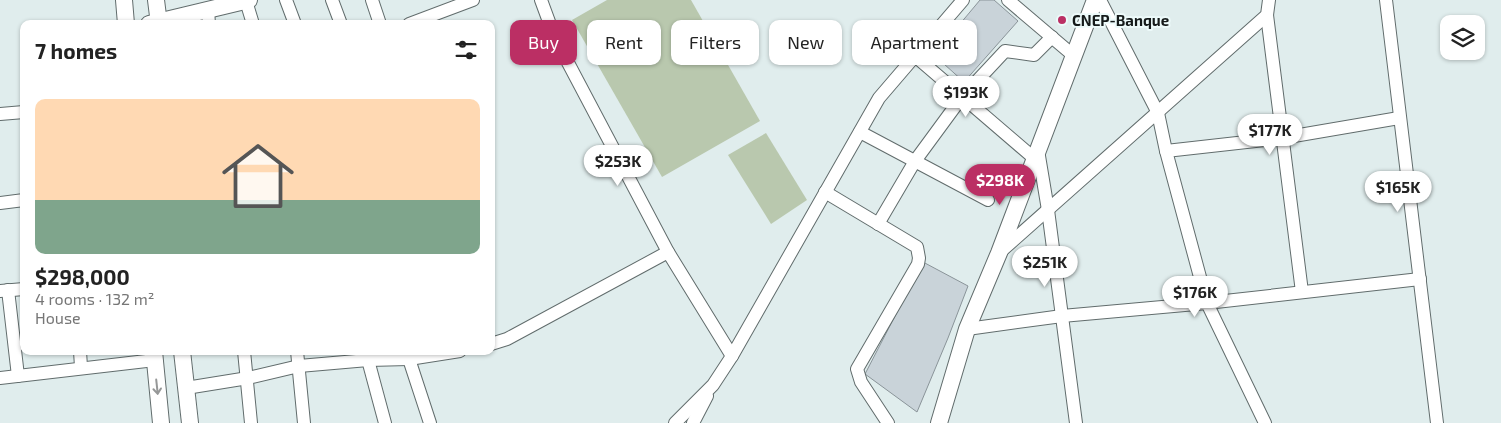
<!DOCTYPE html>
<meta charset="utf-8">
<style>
:root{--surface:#fff;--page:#f2f2f2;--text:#222;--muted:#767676;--line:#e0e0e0;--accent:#bb2f64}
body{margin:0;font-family:"Exo 2",sans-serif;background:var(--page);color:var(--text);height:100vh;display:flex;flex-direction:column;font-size:19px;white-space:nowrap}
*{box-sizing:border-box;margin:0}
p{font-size:16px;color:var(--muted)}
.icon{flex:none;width:28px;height:28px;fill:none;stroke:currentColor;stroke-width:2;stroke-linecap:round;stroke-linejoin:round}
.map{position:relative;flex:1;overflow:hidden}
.side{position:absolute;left:20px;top:20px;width:475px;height:335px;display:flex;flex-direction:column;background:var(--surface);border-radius:10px;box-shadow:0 1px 4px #0004}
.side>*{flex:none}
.hud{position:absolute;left:510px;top:20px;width:475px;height:45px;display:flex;gap:10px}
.tools{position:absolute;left:1440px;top:15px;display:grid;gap:10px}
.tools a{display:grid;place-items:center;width:45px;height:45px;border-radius:10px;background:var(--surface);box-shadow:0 1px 4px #0004;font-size:25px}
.price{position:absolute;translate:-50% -42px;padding:0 11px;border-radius:18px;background:#fff;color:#222;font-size:16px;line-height:32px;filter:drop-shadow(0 1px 2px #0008)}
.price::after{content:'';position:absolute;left:50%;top:30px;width:15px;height:11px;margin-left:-8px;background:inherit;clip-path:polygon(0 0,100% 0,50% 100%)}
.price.current{background:var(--accent);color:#fff}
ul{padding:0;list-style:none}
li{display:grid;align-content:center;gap:10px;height:265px;padding:0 15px}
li+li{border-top:1px solid var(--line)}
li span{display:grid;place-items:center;height:155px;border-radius:10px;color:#555}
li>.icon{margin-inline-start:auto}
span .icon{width:90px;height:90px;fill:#fffc;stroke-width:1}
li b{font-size:21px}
h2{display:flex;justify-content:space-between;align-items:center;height:60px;padding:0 15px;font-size:21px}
.tag{padding:0 18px;border-radius:10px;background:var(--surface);box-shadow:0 1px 4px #0004;font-size:18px;line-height:45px}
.tag.current{background:var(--accent);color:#fff}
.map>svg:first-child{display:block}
</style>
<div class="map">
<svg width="1501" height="423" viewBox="0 0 1501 423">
<rect width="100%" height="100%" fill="#e0eded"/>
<g fill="#b9c8ae">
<path d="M607 0H691L760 121 662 177 572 20Z"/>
<path d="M766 133 807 200 771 224 728 155Z"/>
</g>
<g fill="#c9d3d9" stroke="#8a9499">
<path d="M980 0H994L1018 21 964 82 934 55Z"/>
<path d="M923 262 968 286 948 338 917 412 865 374Z"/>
</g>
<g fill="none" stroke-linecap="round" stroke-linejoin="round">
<g stroke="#616c6c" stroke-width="14">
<g id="minor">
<path d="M286 0 295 24"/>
<path d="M332 0 341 24"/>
<path d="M372 0 380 24"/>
<path d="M541 0 555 38 668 252 732 356"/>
<path d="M1008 0 1074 56"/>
<path d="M1100 0 1158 113 1166 151 1207 303 1265 423"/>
<path d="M1386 0 1437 423"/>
<path d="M246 1 253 24"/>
<path d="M208 10 209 24"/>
<path d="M1267 15 1302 292"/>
<path d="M409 24 473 0"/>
<path d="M915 56 1035 159"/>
<path d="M0 114 24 112"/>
<path d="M860 132 988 200"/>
<path d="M1038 150 1048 210 1076 423"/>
<path d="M1166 151 1282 138 1399 118"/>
<path d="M825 192 917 247 919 258 918 264 857 369 861 382 888 423"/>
<path d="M0 203 24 200"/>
<path d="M878 224 915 161 962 97 1005 51 1034 55 1052 37"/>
<path d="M999 253 1267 15 1269 0"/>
<path d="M8 290 18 376"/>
<path d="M0 291 24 289"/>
<path d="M967 329 1062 316 1207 303 1420 279"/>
<path d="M491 344 507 339 668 252"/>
<path d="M80 351 81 367"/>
<path d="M244 351 251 423"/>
<path d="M297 351 304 423"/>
<path d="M409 359 430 423"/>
<path d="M368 360 385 423"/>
<path d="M0 378 155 360"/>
<path d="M186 388 248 378 299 366 368 360 409 359 460 351"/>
<path d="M675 423 713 385 732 356 879 98 963 0"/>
<path d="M693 423 707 396"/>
</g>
</g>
<g stroke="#616c6c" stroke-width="18">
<g id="major">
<path d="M124 0 126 24"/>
<path d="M156 0 159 24"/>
<path d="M149 24 249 0"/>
<path d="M154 351 161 423"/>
<path d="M182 351 190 423"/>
<path d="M939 423 967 329 999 253 1095 0"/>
</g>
</g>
<use href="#minor" stroke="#fff" stroke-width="12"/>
<use href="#major" stroke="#fff" stroke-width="16"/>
</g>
<defs><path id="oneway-shaft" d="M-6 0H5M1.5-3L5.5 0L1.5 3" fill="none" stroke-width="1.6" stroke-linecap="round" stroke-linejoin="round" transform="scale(1.25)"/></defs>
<use stroke="#969898" href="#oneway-shaft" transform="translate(157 387) rotate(84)"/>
<circle fill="#bb2f64" stroke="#edfafa" stroke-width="2" cx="1062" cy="20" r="5"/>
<g text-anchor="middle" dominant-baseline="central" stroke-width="4" stroke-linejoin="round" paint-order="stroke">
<g font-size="15" font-weight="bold" fill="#151a1a" stroke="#edfafa" text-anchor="start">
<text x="1072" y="20">CNEP-Banque</text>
</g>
</g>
</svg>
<div class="tools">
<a><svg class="icon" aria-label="layers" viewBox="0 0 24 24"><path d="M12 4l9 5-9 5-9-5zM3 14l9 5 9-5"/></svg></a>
</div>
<b class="price" style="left:966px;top:118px">$193K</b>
<b class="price" style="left:1270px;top:156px">$177K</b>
<b class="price" style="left:618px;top:187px">$253K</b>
<b class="price current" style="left:1000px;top:206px">$298K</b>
<b class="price" style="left:1398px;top:213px">$165K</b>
<b class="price" style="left:1045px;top:288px">$251K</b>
<b class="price" style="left:1195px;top:318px">$176K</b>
<div class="hud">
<a class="tag current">Buy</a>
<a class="tag">Rent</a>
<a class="tag">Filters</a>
<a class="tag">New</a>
<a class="tag">Apartment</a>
</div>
<section class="side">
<h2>7 homes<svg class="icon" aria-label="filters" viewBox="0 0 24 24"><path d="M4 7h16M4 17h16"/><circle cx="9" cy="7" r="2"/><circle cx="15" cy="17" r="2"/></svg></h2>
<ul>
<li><span style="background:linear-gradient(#ffd9b3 65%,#7fa58c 0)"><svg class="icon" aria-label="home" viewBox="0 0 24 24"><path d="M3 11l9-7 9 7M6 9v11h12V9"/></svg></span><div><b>$298,000</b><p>4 rooms · 132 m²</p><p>House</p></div></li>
</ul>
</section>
</div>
